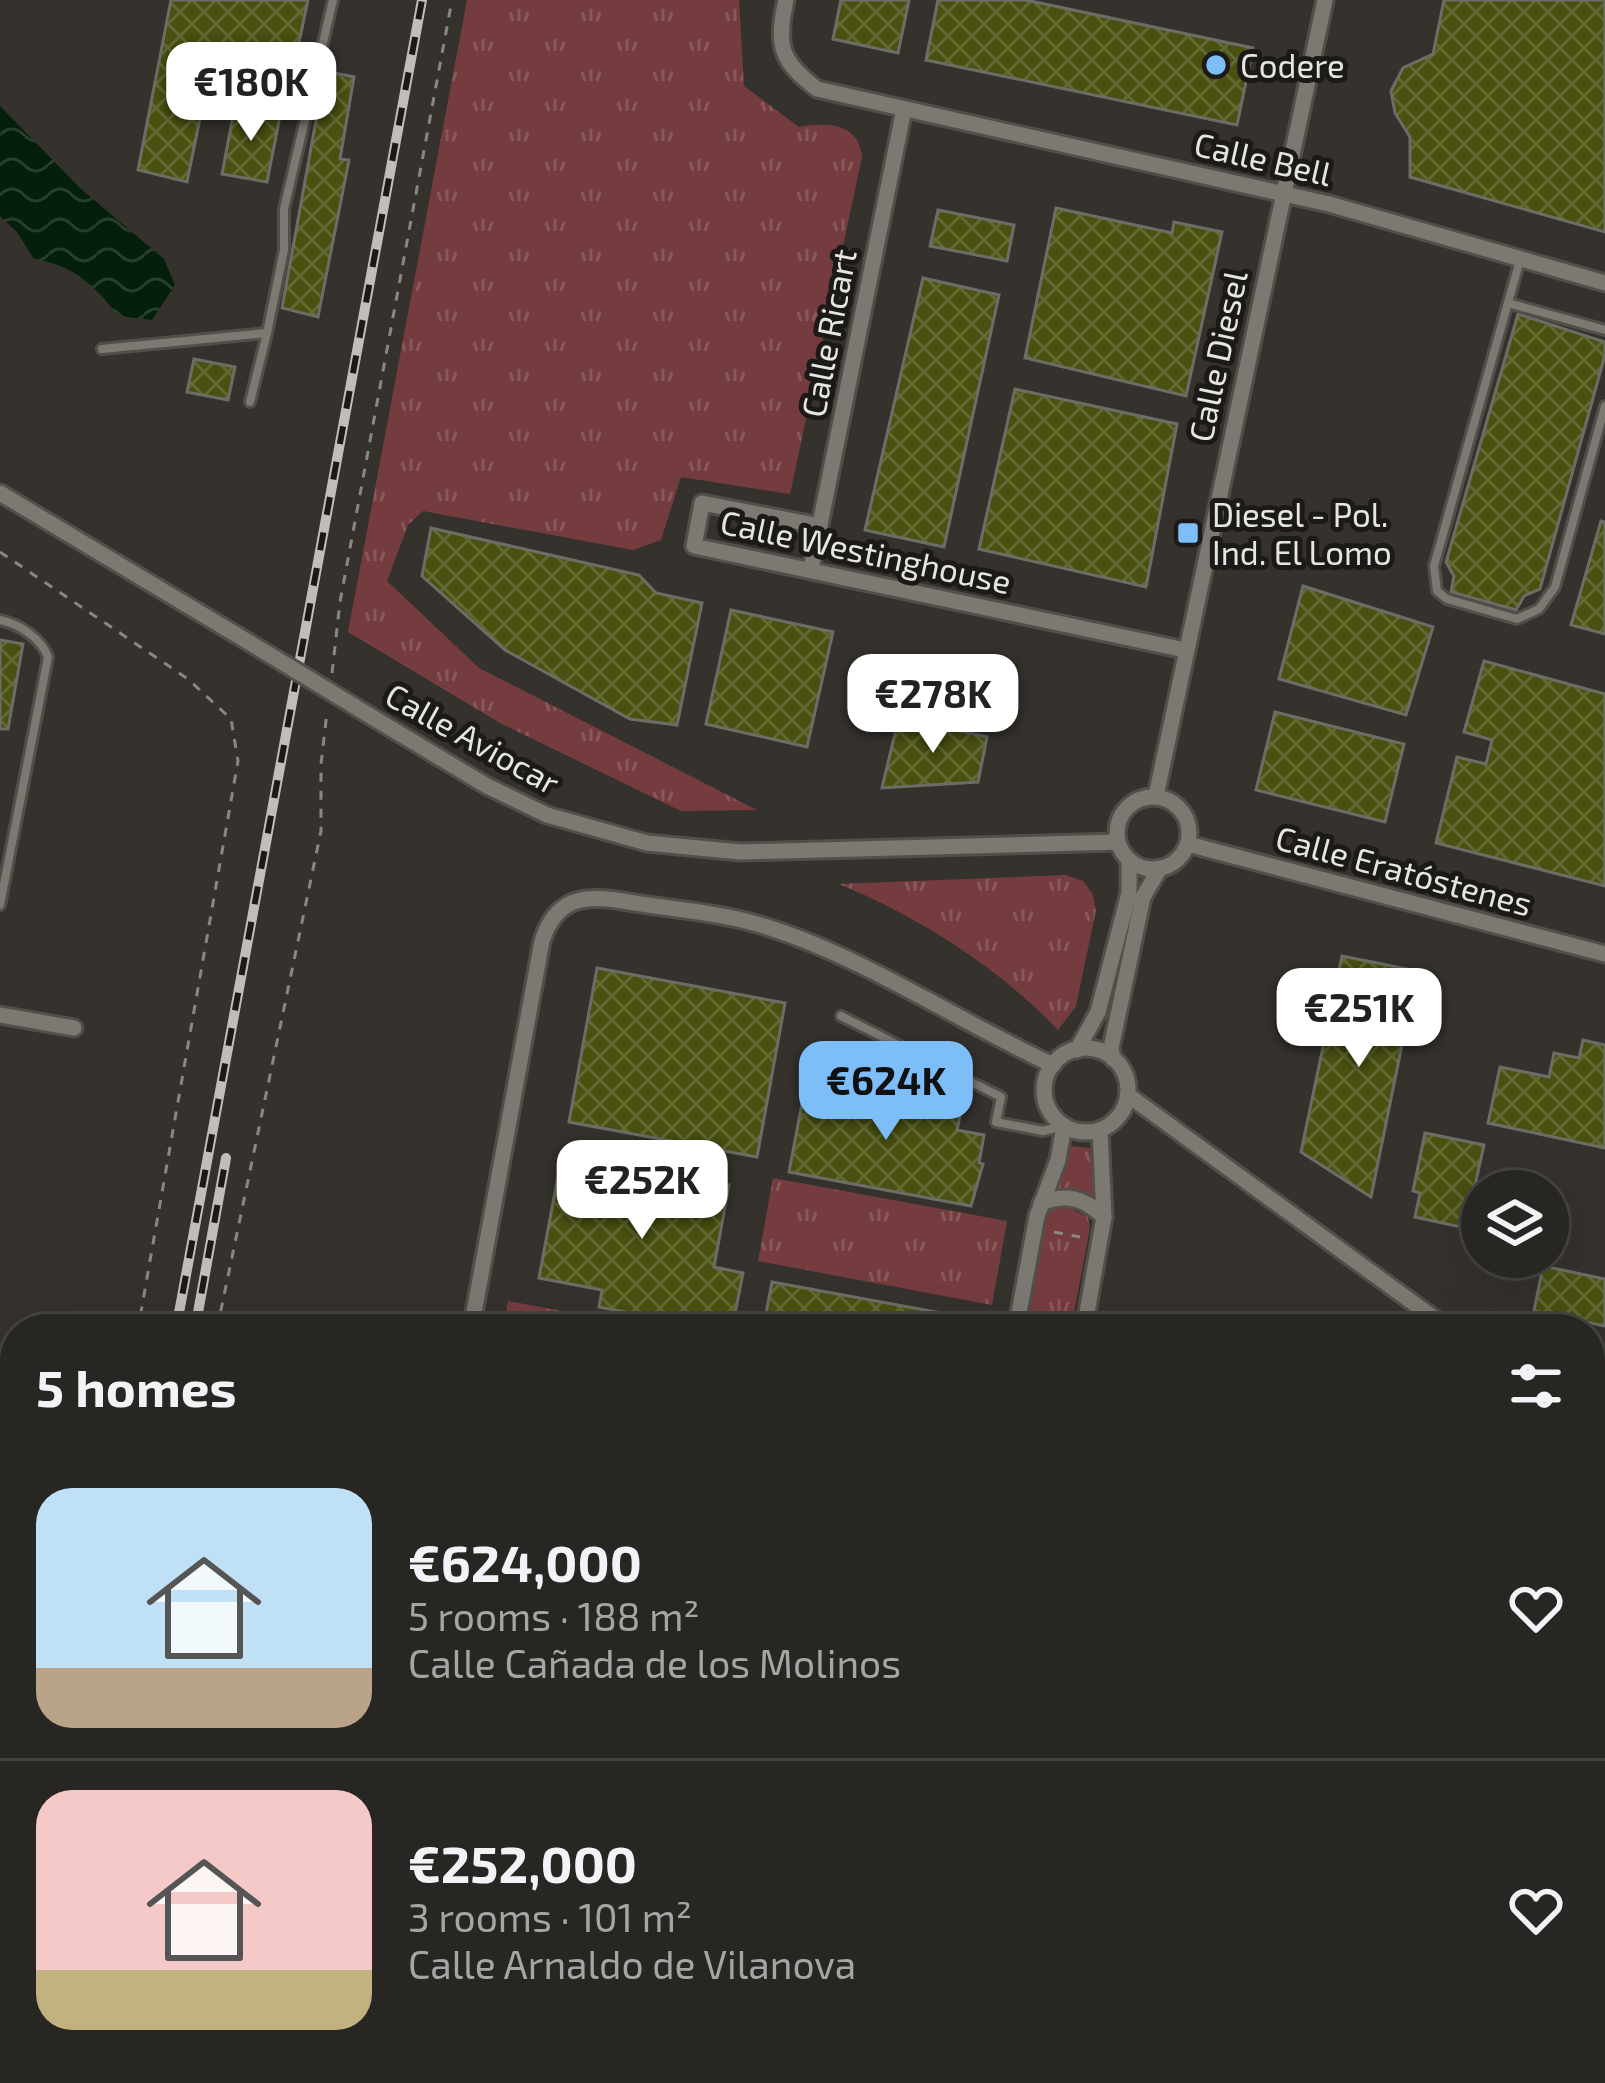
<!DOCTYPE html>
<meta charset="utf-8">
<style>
:root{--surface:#282622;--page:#302e2a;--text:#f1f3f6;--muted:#a5a5a5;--line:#444340;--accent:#7dbef9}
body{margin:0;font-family:"Exo 2",sans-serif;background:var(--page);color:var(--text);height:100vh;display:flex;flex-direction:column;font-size:45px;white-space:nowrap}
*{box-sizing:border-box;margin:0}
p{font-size:39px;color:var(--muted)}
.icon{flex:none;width:66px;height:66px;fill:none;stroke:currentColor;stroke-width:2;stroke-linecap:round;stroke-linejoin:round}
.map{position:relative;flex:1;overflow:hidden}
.side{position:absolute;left:0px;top:1314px;width:1605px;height:771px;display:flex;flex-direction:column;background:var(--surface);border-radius:48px 48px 0 0;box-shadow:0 12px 48px #0002,0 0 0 3px var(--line)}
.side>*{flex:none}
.buttons{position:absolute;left:1461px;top:1170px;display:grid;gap:24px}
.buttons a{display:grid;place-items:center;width:108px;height:108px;border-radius:50%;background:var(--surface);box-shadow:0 12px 48px #0002,0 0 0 3px var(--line);font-size:60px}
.price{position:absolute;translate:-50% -102px;padding:0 27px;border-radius:24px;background:#fff;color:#222;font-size:39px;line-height:78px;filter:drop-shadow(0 3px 6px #0008)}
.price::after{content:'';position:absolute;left:50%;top:72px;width:36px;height:27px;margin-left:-18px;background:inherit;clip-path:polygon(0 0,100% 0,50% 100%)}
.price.current{background:var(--accent);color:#111}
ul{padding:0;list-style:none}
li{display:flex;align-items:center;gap:36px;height:300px;padding:0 36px}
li+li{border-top:3px solid var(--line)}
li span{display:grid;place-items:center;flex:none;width:336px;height:240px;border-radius:36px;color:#555}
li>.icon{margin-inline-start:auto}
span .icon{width:144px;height:144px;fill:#fffc;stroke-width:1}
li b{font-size:51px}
h2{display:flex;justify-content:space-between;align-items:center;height:144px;padding:0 36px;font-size:51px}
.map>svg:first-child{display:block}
</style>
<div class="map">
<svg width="1605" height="2083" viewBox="0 0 1605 2083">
<defs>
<pattern id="grass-tufts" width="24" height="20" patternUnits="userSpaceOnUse" patternTransform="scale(3)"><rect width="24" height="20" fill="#753c3f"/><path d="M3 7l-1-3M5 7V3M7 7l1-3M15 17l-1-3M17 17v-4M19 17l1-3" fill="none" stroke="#89585a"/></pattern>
<pattern id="water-waves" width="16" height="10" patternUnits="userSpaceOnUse" patternTransform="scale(3)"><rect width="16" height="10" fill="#041f0b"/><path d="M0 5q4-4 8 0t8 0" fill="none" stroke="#293f2e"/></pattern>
<pattern id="building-cross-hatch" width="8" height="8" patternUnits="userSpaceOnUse" patternTransform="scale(3)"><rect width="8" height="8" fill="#495010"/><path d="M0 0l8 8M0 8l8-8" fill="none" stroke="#636932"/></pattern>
</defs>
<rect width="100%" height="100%" fill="#35322d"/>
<g fill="url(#grass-tufts)">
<path d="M467 0H739L744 86 799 127C827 122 859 123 862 157L790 494 681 477 661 540 633 550 423 511 408 525 387 581 479 668 757 810 681 811 500 723 348 632Z"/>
<path d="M1066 875 1083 881 1092 893 1096 910 1076 1006 1058 1030C999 968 918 916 839 884Z"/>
<path d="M1071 1146 1090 1148 1094 1196 1066 1188 1054 1190Z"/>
<path d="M773 1178 1007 1221 992 1305 758 1261Z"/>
<path d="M1065 1206 1088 1217 1090 1227 1071 1329H1024L1044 1222 1051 1209Z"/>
<path d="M508 1301 659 1329H503Z"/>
<path d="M1590 1960 1605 1968V2083H1072L1051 2070H1590Z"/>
</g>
<g fill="url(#water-waves)">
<path d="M0 106 81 189 164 259 175 285 152 320 119 316C92 284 76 266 34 259L17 232 0 216Z"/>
<path d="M1373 2070H1424L1436 2083H1384Z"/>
</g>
<g fill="url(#building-cross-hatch)" stroke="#6c6d66" stroke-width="3">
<path d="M171 0H308L290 85 210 69 187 182 138 170Z"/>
<path d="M841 0H909L898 53 833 39Z"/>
<path d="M938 0H1026L1253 48 1237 125 926 60Z"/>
<path d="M1444 0H1605V232L1410 177V137L1395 113 1391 91 1403 68 1433 54Z"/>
<path d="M325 71 354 77 340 159 349 160 318 317 282 308Z"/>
<path d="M235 106 280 116 267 182 222 174Z"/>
<path d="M1056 208 1172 233 1174 222 1222 232 1186 396 1025 358Z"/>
<path d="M938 210 1014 225 1007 261 930 246Z"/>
<path d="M923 278 999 295 944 547 865 530Z"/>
<path d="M1518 314 1605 342V355L1540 589 1524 596 1516 610 1451 592 1454 576 1446 562Z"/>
<path d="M194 359 235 367 228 400 187 392Z"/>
<path d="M1015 389 1177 424 1146 587 979 549Z"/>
<path d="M1601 521 1605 522V634L1571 625Z"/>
<path d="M431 528 639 575 656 593 702 603 677 725 630 719 505 650 422 576Z"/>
<path d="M1303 586 1433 627 1406 715 1279 679Z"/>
<path d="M731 610 833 632 807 747 706 724Z"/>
<path d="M0 640 23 644 8 729H0Z"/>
<path d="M1484 661 1605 694V886L1436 843 1457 757 1486 764 1492 740 1464 732Z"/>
<path d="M1275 712 1404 744 1385 822 1256 790Z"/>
<path d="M899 717 987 737 978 782 882 788Z"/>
<path d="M1342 956 1417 971 1371 1197 1301 1152Z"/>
<path d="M597 968 785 1003 757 1157 569 1122Z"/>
<path d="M1583 1040 1605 1045V1148L1488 1123 1500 1067 1549 1077 1554 1053 1579 1058Z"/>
<path d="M807 1077 962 1107 957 1130 984 1135 979 1163 983 1164 971 1206 789 1172Z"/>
<path d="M1425 1133 1484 1145 1470 1208 1482 1210 1479 1231 1415 1217 1420 1193 1413 1191Z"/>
<path d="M562 1154 729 1185 714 1267 743 1273 732 1329H713L599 1307 602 1290 539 1278Z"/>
<path d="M1543 1266 1605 1279V1326L1534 1311Z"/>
<path d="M772 1282 936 1312 933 1329H763Z"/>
</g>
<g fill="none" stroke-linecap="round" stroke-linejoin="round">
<g stroke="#524f4a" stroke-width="14">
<g id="lane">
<path d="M1520 260 1434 566 1437 591 1447 599 1517 619 1539 609 1555 587 1605 406"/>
<path d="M1508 303 1605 330"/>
<path d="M102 349 267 333 284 250V209L333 0"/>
<path d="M250 402 267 333"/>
<path d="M0 620C19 624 41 638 48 657L0 905"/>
<path d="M841 1016 1001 1097 996 1122 1043 1131 1063 1126"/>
</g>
</g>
<g stroke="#524f4a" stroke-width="21">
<g id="street">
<path d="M786 0C776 45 780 61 817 89L1329 204 1605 283"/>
<path d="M0 493 270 655"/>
<path d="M820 526 702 503 694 546 1185 650"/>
<path d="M811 569 904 109"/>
<path d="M377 720 487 786 547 815 647 843 740 852 1118 842"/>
<path d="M1156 796 1325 0"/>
<circle cx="1153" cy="833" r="36"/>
<path d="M1188 844 1605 954"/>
<path d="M0 1015 74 1028"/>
<circle cx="1086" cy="1090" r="42"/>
<path d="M1077 1050 1098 1012 1129 893V860"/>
<path d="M1113 1059 1111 1048 1143 897 1160 868"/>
<path d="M1128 1095 1449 1329"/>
<path d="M1041 1203C1067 1193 1084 1198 1104 1217"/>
<path d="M471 1329 542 941C560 885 600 898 648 905 690 911 733 915 773 929 866 959 962 1023 1053 1065"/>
<path d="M1016 1329 1037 1216 1058 1160 1064 1126"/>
<path d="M1084 1329 1104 1217 1100 1130"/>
<path d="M1590 1409H1605"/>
<path d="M1590 1727 1605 1647"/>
<path d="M871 2070V2083"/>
<path d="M332 2083 334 2070"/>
</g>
</g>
<g stroke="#524f4a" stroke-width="27">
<g id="secondary">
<path d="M1590 1940 1605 1947"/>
<path d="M921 2070H956"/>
<path d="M1020 2070 1042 2083"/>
</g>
</g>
<g stroke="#8a8783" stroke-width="3" stroke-dasharray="9 9" stroke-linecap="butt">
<path d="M0 552 188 679 231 719 238 761 138 1329"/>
<path d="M332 673 340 602 452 0"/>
<path d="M1054 1232 1080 1237"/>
<path d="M217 1329 321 831V764L327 712"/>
<path d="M0 1535 15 1523"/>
<path d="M1590 1997 1605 2007"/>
<path d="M1590 2066 1605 2049"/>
<path d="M1360 2070 1370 2083"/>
<path d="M79 2083 82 2070"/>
<path d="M1201 2083 1204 2070"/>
<path d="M1233 2083 1248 2070"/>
<path d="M1574 2083 1586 2070"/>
</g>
<use href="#lane" stroke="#7c7872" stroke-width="8"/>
<use href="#street" stroke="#7c7872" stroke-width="15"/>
<use href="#secondary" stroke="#a18674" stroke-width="21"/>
<g stroke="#c0beb9" stroke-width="10">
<g id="rail">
<path d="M176 1329 422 0"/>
<path d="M195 1329 226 1158"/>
<path d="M38 2083 40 2070"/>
<path d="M57 2083 59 2070"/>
</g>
</g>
<use href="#rail" stroke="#1c1a18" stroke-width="6" stroke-dasharray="18" stroke-linecap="butt"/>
<g stroke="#524f4a" stroke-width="21" stroke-linecap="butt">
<path id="street-bridge" d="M270 655 377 720"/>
</g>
<use href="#street-bridge" stroke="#7c7872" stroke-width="15"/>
</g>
<g fill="#7dbef9" stroke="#1c1a18" stroke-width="4.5">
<circle cx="1216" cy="65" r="12"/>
<rect x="1176" y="521" width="24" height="24" rx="6"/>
</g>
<g text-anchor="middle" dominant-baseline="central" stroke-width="10" stroke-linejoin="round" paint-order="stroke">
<g font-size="33" fill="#e7e5e1" stroke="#1c1a18" text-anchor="start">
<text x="1240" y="65">Codere</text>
<text x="1212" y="514">Diesel - Pol.<tspan x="1212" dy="38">Ind. El Lomo</tspan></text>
</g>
<g font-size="33" fill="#e7e5e1" stroke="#1c1a18">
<text transform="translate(1263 158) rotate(13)">Calle Bell</text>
<text transform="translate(828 333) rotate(-79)">Calle Ricart</text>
<text transform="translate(1217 356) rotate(-78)">Calle Diesel</text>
<text transform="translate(866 551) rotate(12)">Calle Westinghouse</text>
<text transform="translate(473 738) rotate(29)">Calle Aviocar</text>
<text transform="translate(1404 870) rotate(15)">Calle Eratóstenes</text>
</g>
</g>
</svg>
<div class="buttons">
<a><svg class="icon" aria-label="layers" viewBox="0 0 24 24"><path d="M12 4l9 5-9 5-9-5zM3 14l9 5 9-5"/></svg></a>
</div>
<b class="price" style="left:251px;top:144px">€180K</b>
<b class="price" style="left:933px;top:756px">€278K</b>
<b class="price" style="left:1359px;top:1070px">€251K</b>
<b class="price current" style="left:886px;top:1143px">€624K</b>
<b class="price" style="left:642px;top:1242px">€252K</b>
<section class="side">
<h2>5 homes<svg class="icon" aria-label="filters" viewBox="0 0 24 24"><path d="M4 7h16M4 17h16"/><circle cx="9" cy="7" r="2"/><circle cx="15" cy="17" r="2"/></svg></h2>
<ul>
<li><span style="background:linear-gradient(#bfe0f5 75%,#b9a48a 0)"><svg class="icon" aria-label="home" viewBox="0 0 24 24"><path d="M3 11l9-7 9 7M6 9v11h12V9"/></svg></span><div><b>€624,000</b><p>5 rooms · 188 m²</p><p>Calle Cañada de los Molinos</p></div><svg class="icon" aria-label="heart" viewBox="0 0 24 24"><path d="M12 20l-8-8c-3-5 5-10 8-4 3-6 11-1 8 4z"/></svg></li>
<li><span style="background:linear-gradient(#f6c9c9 75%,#c2b280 0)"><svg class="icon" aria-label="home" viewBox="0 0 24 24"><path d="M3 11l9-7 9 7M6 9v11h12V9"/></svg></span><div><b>€252,000</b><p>3 rooms · 101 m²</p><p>Calle Arnaldo de Vilanova</p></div><svg class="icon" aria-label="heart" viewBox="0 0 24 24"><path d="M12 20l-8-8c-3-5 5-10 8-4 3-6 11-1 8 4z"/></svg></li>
</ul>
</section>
</div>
